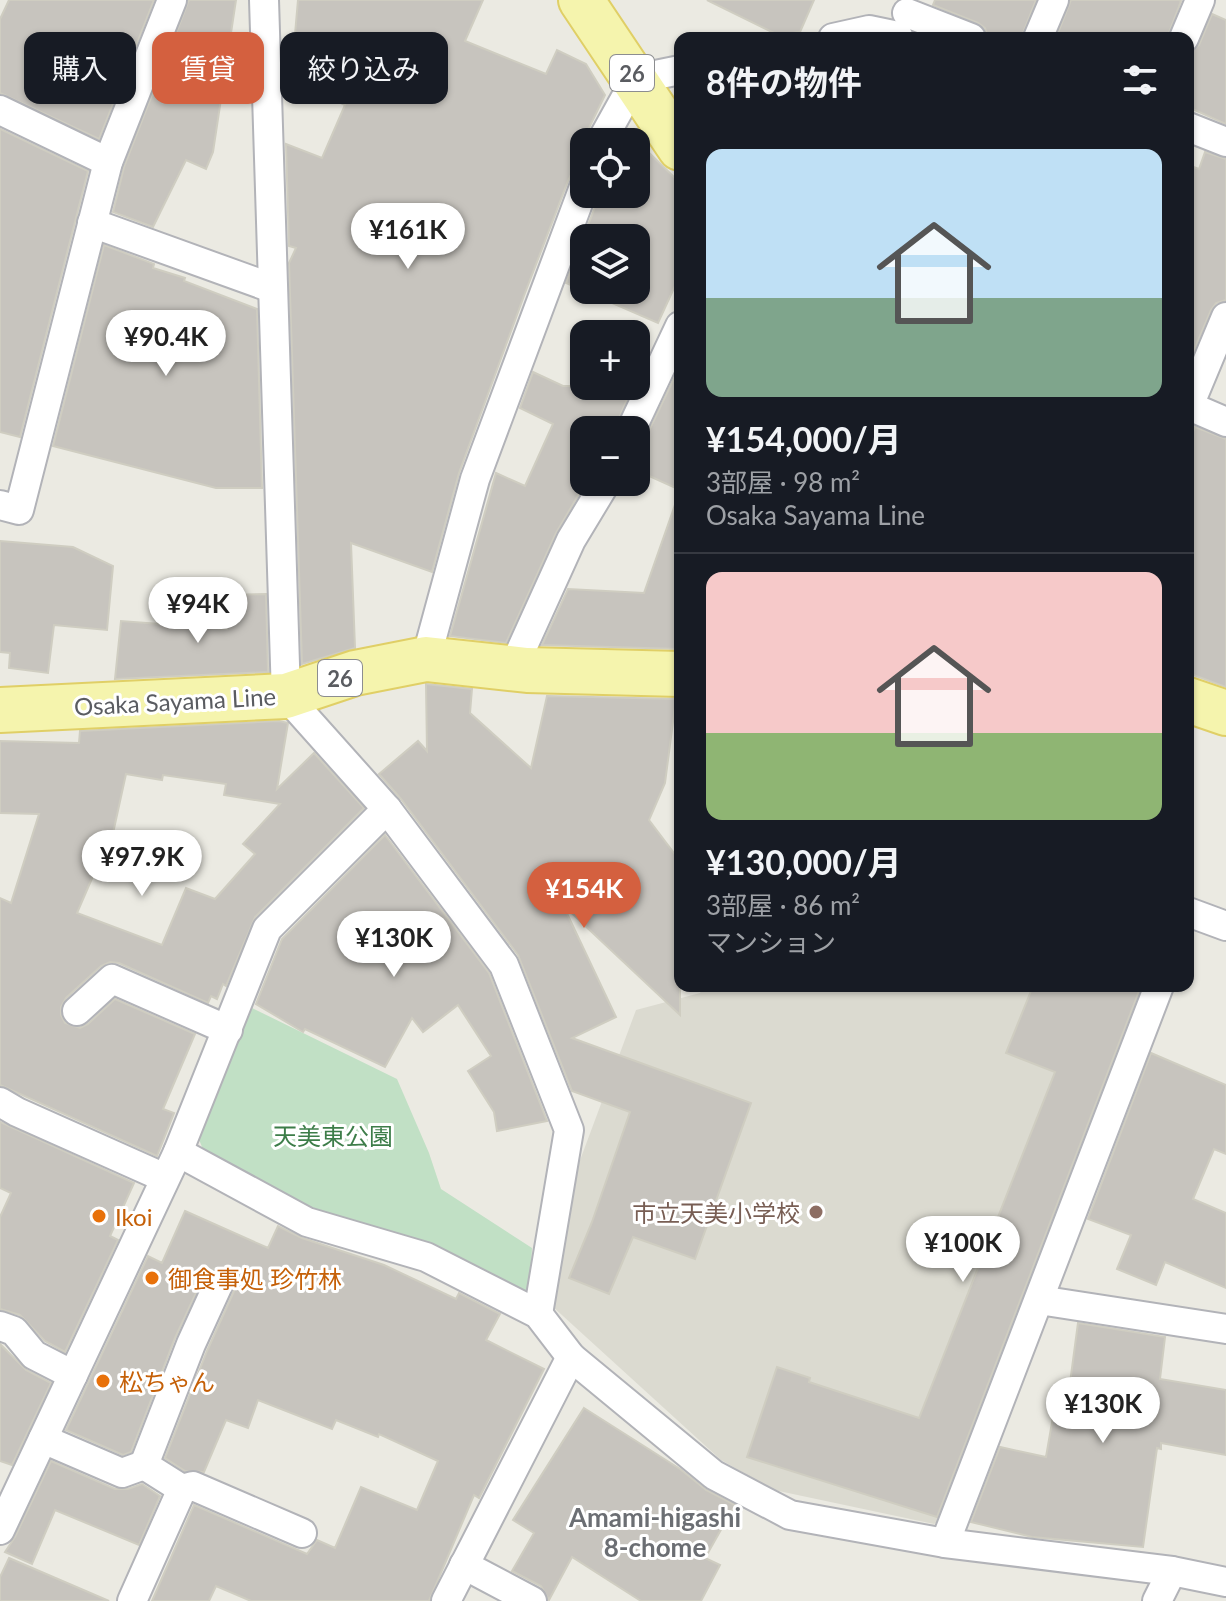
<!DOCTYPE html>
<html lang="ja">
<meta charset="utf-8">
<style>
:root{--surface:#171b24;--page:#20242c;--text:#f1f3f6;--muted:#9ea1a6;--line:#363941;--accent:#d4603f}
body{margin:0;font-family:Lato,"Noto Sans JP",sans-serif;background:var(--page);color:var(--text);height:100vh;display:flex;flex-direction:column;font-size:30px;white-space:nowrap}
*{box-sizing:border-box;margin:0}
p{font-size:26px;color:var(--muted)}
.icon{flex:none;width:44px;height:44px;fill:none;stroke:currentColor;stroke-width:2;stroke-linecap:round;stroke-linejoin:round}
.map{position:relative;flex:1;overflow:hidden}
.sheet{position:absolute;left:674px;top:32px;width:520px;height:960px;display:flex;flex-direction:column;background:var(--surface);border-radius:16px;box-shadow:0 2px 6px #0004}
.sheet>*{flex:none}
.hud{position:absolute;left:24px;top:32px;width:530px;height:72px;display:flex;gap:16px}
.fabs{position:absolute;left:570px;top:128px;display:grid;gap:16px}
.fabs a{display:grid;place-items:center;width:80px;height:80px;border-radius:16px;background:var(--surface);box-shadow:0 2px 6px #0004;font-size:40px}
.price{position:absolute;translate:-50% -68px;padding:0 18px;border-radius:28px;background:#fff;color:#222;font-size:26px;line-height:52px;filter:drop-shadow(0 2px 4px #0008)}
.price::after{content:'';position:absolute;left:50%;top:48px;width:24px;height:18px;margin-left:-12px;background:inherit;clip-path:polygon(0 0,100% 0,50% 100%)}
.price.selected{background:var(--accent);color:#fff}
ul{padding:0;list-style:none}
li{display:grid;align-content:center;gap:16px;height:424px;padding:0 32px}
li+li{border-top:2px solid var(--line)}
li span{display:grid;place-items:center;height:248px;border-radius:16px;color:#555}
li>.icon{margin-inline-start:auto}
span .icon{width:144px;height:144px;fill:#fffc;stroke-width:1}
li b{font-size:34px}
h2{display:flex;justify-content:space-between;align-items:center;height:96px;padding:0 32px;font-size:34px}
.tag{padding:0 28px;border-radius:16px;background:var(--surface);box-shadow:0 2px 6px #0004;font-size:28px;line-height:72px}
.tag.selected{background:var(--accent);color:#fff}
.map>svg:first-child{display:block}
</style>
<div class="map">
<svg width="1226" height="1601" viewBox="0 0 1226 1601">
<rect width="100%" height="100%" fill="#ebeae2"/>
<path fill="#dbdad0" d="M704 986H1151L948 1516 934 1524 774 1490 721 1460 552 1306 555 1260 579 1163 636 1010 700 993Z"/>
<path fill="#c1e0c5" d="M250 1007 397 1079 429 1153 441 1189 532 1248 529 1302 448 1252 320 1217 206 1157 198 1137Z"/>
<g fill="#c7c4be" stroke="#cfcdc1" stroke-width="2" fill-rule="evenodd">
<path d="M9 0H154L99 139 0 93V19Z"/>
<path d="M189 0H236L213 152 206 169 186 160 153 227 113 212 124 167Z"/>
<path d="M298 0H483L465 41 546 74 557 50 586 64 605 95 586 134 584 147 568 181 525 293 459 473 432 572 351 543 355 648 302 664 289 263 296 248 289 246 286 144 322 158 345 105 291 80Z"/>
<path d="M707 0H814L800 32 778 35Z"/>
<path d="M935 0H1036L1021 38H988L985 28 978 23 933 5Z"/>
<path d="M1071 0H1179L1181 1 1167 38H1056Z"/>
<path d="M1212 14 1226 20V124L1188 107V54L1199 45Z"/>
<path d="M0 129 88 171 20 437 0 432Z"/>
<path d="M636 140 680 183V275L658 323 566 283 600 194H636ZM584 238H636V290H584Z"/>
<path d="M1205 152 1226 159V300L1216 303 1211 310 1188 364V165L1199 169Z"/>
<path d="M104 245 154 264 153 268 185 278 184 281 257 309 262 488H216L53 446Z"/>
<path d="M680 366V490L636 470V446L646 437Z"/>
<path d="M533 372 563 386H622L631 390 614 430H584V482H586L556 533 506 643 450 636 496 473 525 486 553 424 520 408Z"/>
<path d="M1195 427 1226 439V687L1188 673V444Z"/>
<path d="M676 502 680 503V649L542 645 568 589 644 593Z"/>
<path d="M0 541 73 547 113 566 107 630 54 625 48 673 9 668 10 653 0 652Z"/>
<path d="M266 594 268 672 115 679 121 621 227 629 226 595Z"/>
<path d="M426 684 472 689 470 713 531 768 547 696 676 699 665 783 649 820 680 861V1015L563 905 616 1017 572 1038 751 1103 695 1259 633 1237 609 1294 569 1278 592 1222 630 1112 572 1091 518 955 401 799 379 774 418 741 427 751Z"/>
<path d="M279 721 288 723 277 789 314 753 364 808 255 917 226 986 223 984 217 999 211 996 208 1003 119 963 110 962 101 966 66 998 61 1007V1015L65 1023 80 1028 88 1024 115 999 195 1034 163 1109 174 1113 157 1156 0 1085V898L11 903 39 814 0 813V741L79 743 80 731ZM126 774 162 780 163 775 226 784 224 795 280 804 243 844 255 854 215 899 186 888 162 945 77 913 106 846 110 847Z"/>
<path d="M385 835 489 973 547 1121 497 1131 494 1112 468 1071 491 1056 458 1005 423 1032 412 1018 385 1067 305 1029 303 1032 256 1004 282 939Z"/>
<path d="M1033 986H1141L937 1517 747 1457 777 1367 810 1378 809 1382 919 1418 1055 1072 1006 1053Z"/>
<path d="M1151 1053 1226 1085V1154L1214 1149 1193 1199 1226 1213V1288L1165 1262 1156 1285 1117 1269 1131 1235 1088 1219Z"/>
<path d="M0 1122 134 1183 110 1236 118 1240 65 1352 45 1341 20 1315 0 1309V1217L11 1193 0 1188Z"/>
<path d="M185 1211 268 1248 278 1226 302 1238 384 1265 456 1299 459 1293 500 1314 486 1340 544 1369 479 1498 474 1495 429 1601H251L216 1586 209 1601H152L194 1505 307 1554 317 1540 335 1548 361 1487 417 1510 438 1461 379 1434 378 1437 336 1420 332 1429 258 1400 248 1428 226 1420 204 1472 185 1471 165 1458 207 1351 234 1291 232 1276 226 1270 217 1268 209 1271 203 1278 175 1338 131 1452 123 1455 66 1430 148 1256 162 1263Z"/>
<path d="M1078 1323 1165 1337 1160 1379 1226 1390V1455L1161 1443V1449L1157 1448 1143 1547 1032 1537 971 1522 1000 1447 1046 1457 1059 1382 1070 1383Z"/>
<path d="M0 1344 26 1370 51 1383 12 1465 0 1461Z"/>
<path d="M584 1408 680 1469 706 1490 735 1505 705 1558 720 1565 701 1601H641L572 1557 549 1600 541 1586 512 1571 534 1533 513 1520Z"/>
<path d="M51 1461 115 1489H128L142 1484 160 1496 139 1545 55 1510 32 1564 5 1552 15 1537Z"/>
<path d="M9 1558 109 1601H0V1577Z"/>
</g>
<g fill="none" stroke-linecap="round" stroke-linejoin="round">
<g stroke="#b2b3b8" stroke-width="32">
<g id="minor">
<path d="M264 0 286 696 387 809 504 965 569 1130 538 1314"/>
<path d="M907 13 971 38"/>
<path d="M833 38 869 30 898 36"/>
<path d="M1038 38 1054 0"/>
<path d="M1184 38 1200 0"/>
<path d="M0 110 108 162"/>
<path d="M1188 127 1226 142"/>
<path d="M601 142 636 79 680 70"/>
<path d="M92 223 272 288"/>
<path d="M1189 406 1226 422"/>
<path d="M1188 408 1226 317"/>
<path d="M631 430 680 326"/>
<path d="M0 505 19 510 108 162 172 0"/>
<path d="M426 659 475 479 584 187"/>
<path d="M513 668 571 540 606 482"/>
<path d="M1188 912 1226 926"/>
<path d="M77 1011 112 979 228 1030"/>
<path d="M0 1102 17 1112 165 1178"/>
<path d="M178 1152 307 1222 426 1257 538 1314 571 1357 714 1475 790 1515 945 1543 1172 1571 1226 1582"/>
<path d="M1039 1300 1226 1329"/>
<path d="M0 1326 14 1331 34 1355 73 1375"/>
<path d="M43 1439 122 1473 144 1465 182 1489"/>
<path d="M144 1465 191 1344 218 1285"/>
<path d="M0 1530 178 1152 267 929 387 809"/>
<path d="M945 1543 1159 986"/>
<path d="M464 1565 532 1601"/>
<path d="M132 1601 182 1489 193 1486 302 1533"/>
<path d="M446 1601 571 1357"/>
<path d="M1157 1601 1172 1571"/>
</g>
</g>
<g stroke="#e0cf66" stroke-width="48">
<g id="primary">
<path d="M581 0 680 148"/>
<path d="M1188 700 1226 713"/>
<path d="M0 710 286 696 355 673 426 659 527 670 680 674"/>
</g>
</g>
<use href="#minor" stroke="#fff" stroke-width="28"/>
<use href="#primary" stroke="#f5f4ad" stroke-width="44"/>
</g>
<circle fill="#8d6e63" stroke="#fff" stroke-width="3" cx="816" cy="1212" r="8"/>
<g fill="#e8710a" stroke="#fff" stroke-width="3">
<circle cx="99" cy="1216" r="8"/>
<circle cx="152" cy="1278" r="8"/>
<circle cx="103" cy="1381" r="8"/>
</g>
<g text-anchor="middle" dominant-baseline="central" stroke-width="6" stroke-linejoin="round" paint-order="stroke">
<g fill="#fff" stroke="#8c8d90" stroke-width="2">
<rect x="610" y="55" width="44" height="36" rx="6"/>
<rect x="318" y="660" width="44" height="36" rx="6"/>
</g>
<g font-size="22" font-weight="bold" fill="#5a5c61">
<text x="632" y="73">26</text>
<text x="340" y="678">26</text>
</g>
<g font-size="24" fill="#5a5c61" stroke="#fff">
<text transform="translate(175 701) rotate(-3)">Osaka Sayama Line</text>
</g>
<g font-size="24" fill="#3d7d49" stroke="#fff">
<text x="333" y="1135">天美東公園</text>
</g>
<g font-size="24" fill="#785e54" stroke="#fff" text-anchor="end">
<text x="800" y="1212">市立天美小学校</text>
</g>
<g font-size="24" fill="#c56008" stroke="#fff" text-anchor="start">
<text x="115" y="1216">Ikoi</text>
<text x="168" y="1278">御食事処 珍竹林</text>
<text x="119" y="1381">松ちゃん</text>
</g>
<g font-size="26" font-weight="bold" fill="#6b6e73" stroke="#fff">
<text x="655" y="1517">Amami-higashi<tspan x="655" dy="30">8-chome</tspan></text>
</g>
</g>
</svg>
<div class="fabs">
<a><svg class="icon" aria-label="locate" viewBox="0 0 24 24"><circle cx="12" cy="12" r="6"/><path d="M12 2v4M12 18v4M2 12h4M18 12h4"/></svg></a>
<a><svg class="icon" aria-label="layers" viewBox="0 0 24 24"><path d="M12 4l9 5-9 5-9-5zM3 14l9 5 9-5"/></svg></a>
<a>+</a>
<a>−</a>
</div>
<b class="price" style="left:408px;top:271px">¥161K</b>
<b class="price" style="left:166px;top:378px">¥90.4K</b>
<b class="price" style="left:198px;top:645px">¥94K</b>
<b class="price" style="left:142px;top:898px">¥97.9K</b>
<b class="price selected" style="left:584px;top:930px">¥154K</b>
<b class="price" style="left:394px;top:979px">¥130K</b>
<b class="price" style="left:963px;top:1284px">¥100K</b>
<b class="price" style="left:1103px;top:1445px">¥130K</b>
<div class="hud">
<a class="tag">購入</a>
<a class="tag selected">賃貸</a>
<a class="tag">絞り込み</a>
</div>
<section class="sheet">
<h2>8件の物件<svg class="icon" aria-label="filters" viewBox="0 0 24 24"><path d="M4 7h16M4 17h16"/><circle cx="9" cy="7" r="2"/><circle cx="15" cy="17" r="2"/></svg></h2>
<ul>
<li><span style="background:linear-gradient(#bfe0f5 60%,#7fa58c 0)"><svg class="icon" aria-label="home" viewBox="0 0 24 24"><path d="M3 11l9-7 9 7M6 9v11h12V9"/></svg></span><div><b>¥154,000/月</b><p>3部屋 · 98 m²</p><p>Osaka Sayama Line</p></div></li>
<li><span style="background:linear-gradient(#f6c9c9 65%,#8fb573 0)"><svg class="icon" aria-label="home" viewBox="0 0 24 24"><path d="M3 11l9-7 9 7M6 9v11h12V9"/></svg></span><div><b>¥130,000/月</b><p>3部屋 · 86 m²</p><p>マンション</p></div></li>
</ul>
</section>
</div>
